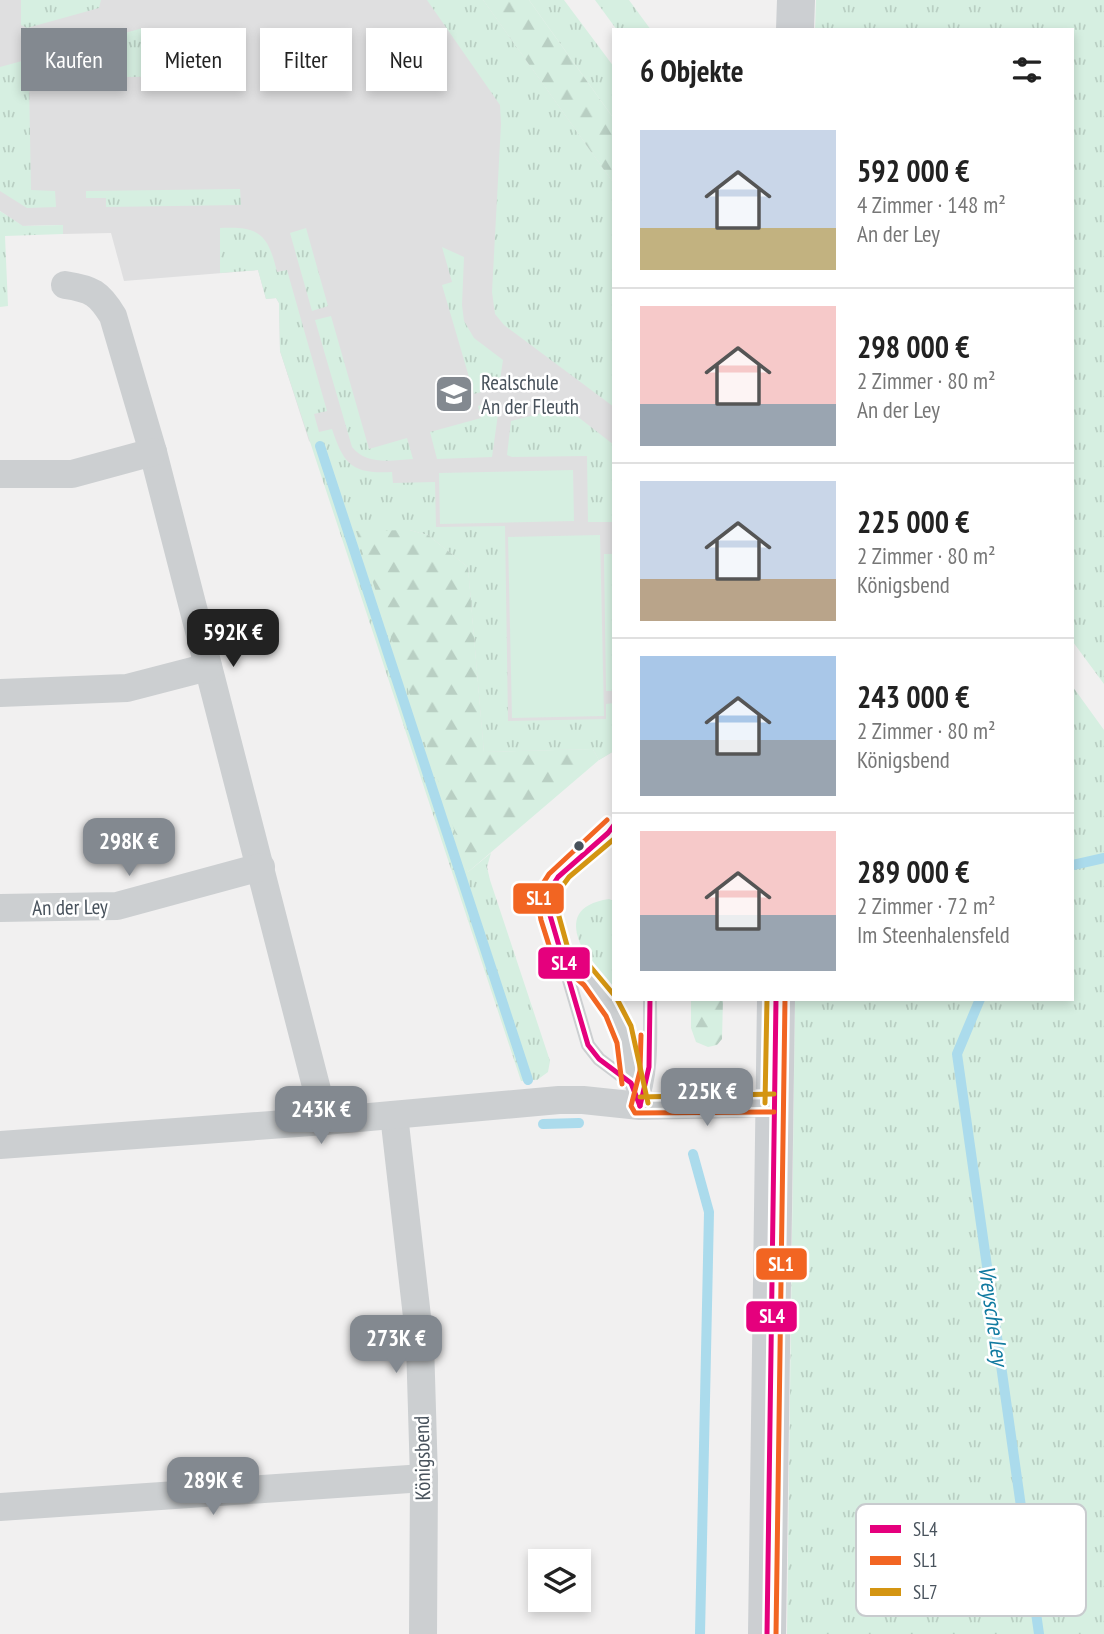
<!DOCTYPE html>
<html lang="de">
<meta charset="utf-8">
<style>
:root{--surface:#fff;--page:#f6f6f6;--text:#222;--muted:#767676;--line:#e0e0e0;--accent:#838990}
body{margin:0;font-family:"PT Sans Narrow",sans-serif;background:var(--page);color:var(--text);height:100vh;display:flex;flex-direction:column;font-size:26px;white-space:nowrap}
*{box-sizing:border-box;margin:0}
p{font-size:23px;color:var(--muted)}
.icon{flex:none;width:38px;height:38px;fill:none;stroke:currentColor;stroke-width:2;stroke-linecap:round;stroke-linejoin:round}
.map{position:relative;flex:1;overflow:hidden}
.details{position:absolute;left:612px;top:28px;width:462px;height:973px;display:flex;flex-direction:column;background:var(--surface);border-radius:0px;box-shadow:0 4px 10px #0003}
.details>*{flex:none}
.top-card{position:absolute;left:21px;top:28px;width:486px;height:63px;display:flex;gap:14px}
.buttons{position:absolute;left:528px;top:1549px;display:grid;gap:14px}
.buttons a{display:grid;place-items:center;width:63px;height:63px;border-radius:0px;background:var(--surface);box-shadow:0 4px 10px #0003;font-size:35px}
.price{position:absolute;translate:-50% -60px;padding:0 16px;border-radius:14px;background:var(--accent);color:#fff;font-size:23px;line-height:46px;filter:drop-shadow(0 2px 4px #0008)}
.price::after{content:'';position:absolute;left:50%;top:42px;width:21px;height:16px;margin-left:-10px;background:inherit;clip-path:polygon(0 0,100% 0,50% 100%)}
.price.active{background:#222;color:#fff}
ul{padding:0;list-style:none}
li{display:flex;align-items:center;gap:21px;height:175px;padding:0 28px}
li+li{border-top:2px solid var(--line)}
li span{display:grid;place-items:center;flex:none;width:196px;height:140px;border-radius:0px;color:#555}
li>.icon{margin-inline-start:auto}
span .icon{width:84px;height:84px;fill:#fffc;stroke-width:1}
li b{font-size:30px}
h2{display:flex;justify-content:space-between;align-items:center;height:84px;padding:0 28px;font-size:30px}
.chip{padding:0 24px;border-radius:0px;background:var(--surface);box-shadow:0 4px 10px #0003;font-size:24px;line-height:63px}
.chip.active{background:var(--accent);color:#fff}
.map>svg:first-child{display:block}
</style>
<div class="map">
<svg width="1104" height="1634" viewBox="0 0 1104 1634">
<defs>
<pattern id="grass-tufts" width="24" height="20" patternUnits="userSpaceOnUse" patternTransform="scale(1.75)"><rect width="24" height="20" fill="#d6efe1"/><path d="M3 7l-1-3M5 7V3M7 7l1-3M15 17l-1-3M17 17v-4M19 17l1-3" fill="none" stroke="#b9cfc3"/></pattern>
<pattern id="forest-firs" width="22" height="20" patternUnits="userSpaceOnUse" patternTransform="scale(1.75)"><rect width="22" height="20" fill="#d6efe1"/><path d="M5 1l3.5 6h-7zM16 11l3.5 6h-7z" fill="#b9cfc3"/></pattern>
</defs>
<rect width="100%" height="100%" fill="#f1f0f0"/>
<path fill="#dfdfe0" d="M0 0H483L614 184V751L599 760 593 749 484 752 468 567 428 535 410 530 309 441 280 351 279 303 276 298 266 299 258 270 124 281 111 233 63 234V225L22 226 0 211Z"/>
<g fill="url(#grass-tufts)">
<path d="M21 0H101L99 8 27 28 21 25Z"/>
<path d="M427 0H483L614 184V407L504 325 495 314 492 292 501 124 500 105Z"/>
<path d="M529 0H564L614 67V119Z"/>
<path d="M595 0H629L651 30H617Z"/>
<path d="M816 0H1104V684L1073 642V30H815Z"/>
<path d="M143 28C168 32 172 55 181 76L29 79 31 190 55 191 56 207 27 208 0 191V67Z"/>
<path d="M240 189 241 205 106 207V198H86V191Z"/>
<path d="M0 211 23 226 63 225V234L5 236 8 306 0 307Z"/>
<path d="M220 228C259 226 268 234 277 272L287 270 327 411 314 414 319 432 332 429C344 465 352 474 392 472L393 483 435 482 436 527 505 526 508 721 606 719V704L614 703V751L599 760 593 749 484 752 468 567 428 535 410 530 468 872 491 853 487 867 490 880 550 1061 548 1072 537 1080 521 1081 280 351 279 303 276 298 266 299 258 270 220 273Z"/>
<path d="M306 228 328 306 312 311 290 233Z"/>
<path d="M442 247 464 257 462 305 464 321 474 338 503 360 499 387 474 394 442 285 452 282Z"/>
<path d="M331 316 369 449 407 438 413 459C393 460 367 466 352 447L315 320Z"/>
<path d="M492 401 497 403 499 407 492 457 437 459 430 432 481 418 478 406Z"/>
<path d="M557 409 573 413 614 445V522H588L587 456 512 457 507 455 511 421Z"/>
<path d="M604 554H614V691H606Z"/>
<path d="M1073 687 1104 730V1634H787L795 999H1073Z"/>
<path d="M609 899 614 901V997C595 968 542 909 609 899Z"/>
</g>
<g fill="url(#forest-firs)">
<path d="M483 0H529L614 119V184Z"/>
<path d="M410 530 428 535 468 567 484 752 593 749 599 760 468 872 356 531Z"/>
<path d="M691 999H723L722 1039 717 1045 708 1047 696 1042 691 1028Z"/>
</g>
<g fill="#d6efe1">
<path d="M573 470 574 521 440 524 439 473Z"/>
<path d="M600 535 604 716 512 718 508 537Z"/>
</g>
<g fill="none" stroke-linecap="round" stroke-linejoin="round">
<g stroke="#abdbec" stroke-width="10">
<path d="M320 446 528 1080"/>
<path d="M1073 865 1104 858"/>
<path d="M980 999 957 1054 1039 1634"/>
<path d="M543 1124 579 1123"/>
<path d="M693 1154 709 1212 700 1634"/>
</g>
<g stroke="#cccfd1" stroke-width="14">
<path d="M614 825 608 833 558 877 547 894V905L588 1045 599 1059 631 1083"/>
<path d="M561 955C592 973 620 1009 626 1045 629 1060 628 1075 633 1089"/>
<path d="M640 1106C653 1072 650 1035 650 999"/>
</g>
<g stroke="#cccfd1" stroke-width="28">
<path d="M65 285C92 289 99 293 113 316L153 452 325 1121"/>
<path d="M0 474H72L153 452"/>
<path d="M0 693 127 688 208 667"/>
<path d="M0 908 117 906 261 867"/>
<path d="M394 1115 420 1343 424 1478 423 1634"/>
<path d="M0 1145 325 1121 559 1100H583L640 1106 774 1103"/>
<path d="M0 1507 424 1478"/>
</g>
<g stroke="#cccfd2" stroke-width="38">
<path d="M795 30 796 0"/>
<path d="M767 1634 776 999"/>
</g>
<g stroke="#fff" stroke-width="10">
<g id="bus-1">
<path d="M614 825 608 833 558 877 547 894V905L588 1045 599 1059 631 1083 640 1106"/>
<path d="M640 1106 649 1067 650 999"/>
<path d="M767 1634 776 999"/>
</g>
</g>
<g stroke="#fff" stroke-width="10">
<g id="bus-2">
<path d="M607 820 549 874 542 885 538 902 541 920 553 958 584 985 606 1016 617 1043 622 1084"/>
<path d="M641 1035 640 1071 631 1106 635 1113 774 1112"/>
<path d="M776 1634 785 999"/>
</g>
</g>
<g stroke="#fff" stroke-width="10">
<g id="bus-3">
<path d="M614 839 569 877 558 892 555 902 568 949 589 965 614 995"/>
<path d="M617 999 631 1026 648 1103"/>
<path d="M640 1097 774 1094"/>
<path d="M765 1103 767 999"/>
</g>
</g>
<use href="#bus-1" stroke="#e5007d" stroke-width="5"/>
<use href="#bus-2" stroke="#f26522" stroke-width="5"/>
<use href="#bus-3" stroke="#d49512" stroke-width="5"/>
</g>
<defs>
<g id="school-square" transform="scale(2.0125)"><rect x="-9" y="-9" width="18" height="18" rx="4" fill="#838990" stroke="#fff"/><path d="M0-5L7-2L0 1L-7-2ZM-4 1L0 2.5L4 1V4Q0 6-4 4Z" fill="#fff"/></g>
</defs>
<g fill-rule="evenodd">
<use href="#school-square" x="454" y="394"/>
</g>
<circle fill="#48525c" stroke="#fff" stroke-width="2.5" cx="579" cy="846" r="6"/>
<g text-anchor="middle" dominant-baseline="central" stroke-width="5" stroke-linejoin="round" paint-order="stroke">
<g font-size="21" fill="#48525c" stroke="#fff" text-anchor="start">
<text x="481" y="382">Realschule<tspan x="481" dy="24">An der Fleuth</tspan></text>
</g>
<g font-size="21" fill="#48525c" stroke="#fff">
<text transform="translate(70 907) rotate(-1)">An der Ley</text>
<text transform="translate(422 1458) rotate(-91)">Königsbend</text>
</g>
<g font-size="23" font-style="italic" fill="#107aa0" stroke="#fff">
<text transform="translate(994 1315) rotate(82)">Vreysche Ley</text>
</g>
</g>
<rect x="856" y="1504" width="230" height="112" rx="10" fill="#fff" stroke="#c8cbce" stroke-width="2"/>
<rect x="870" y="1525" width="31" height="8" fill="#e5007d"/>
<rect x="870" y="1556" width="31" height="9" fill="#f26522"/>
<rect x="870" y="1588" width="31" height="8" fill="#d49512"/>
<g font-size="19" fill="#48525c">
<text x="913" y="1536">SL4</text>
<text x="913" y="1567">SL1</text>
<text x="913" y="1599">SL7</text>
</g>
<g stroke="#fff" stroke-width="2.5">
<rect x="512" y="882" width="53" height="33" rx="7" fill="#f26522"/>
<rect x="537" y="946" width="54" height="34" rx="7" fill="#e5007d"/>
<rect x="755" y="1247" width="53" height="34" rx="7" fill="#f26522"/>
<rect x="745" y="1300" width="53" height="33" rx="7" fill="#e5007d"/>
</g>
<g font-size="19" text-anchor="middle" font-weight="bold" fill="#fff">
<text x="539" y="905">SL1</text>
<text x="564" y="970">SL4</text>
<text x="781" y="1271">SL1</text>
<text x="772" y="1323">SL4</text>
</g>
</svg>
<div class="buttons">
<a><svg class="icon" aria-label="layers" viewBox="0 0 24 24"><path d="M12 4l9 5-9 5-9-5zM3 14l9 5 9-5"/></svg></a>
</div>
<b class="price active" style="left:233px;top:669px">592K €</b>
<b class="price" style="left:129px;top:878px">298K €</b>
<b class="price" style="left:707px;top:1128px">225K €</b>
<b class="price" style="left:321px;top:1146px">243K €</b>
<b class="price" style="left:396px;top:1375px">273K €</b>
<b class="price" style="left:213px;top:1517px">289K €</b>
<div class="top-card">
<a class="chip active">Kaufen</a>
<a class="chip">Mieten</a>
<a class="chip">Filter</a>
<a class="chip">Neu</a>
</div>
<section class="details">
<h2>6 Objekte<svg class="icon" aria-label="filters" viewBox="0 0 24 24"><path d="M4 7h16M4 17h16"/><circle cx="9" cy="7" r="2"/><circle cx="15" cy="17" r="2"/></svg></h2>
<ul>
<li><span style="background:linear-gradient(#c9d6e8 70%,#c2b280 0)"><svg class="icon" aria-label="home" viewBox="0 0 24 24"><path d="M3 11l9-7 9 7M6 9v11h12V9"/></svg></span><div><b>592 000 €</b><p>4 Zimmer · 148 m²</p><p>An der Ley</p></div></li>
<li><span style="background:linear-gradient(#f6c9c9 70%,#9aa5b1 0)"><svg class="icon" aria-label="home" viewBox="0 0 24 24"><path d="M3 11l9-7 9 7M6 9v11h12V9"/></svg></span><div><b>298 000 €</b><p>2 Zimmer · 80 m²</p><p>An der Ley</p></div></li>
<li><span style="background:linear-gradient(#c9d6e8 70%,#b9a48a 0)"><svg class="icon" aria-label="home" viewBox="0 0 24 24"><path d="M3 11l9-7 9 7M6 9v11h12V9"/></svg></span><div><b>225 000 €</b><p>2 Zimmer · 80 m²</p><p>Königsbend</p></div></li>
<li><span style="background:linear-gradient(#a9c7e8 60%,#9aa5b1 0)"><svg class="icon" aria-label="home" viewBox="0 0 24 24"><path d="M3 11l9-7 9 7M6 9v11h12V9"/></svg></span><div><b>243 000 €</b><p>2 Zimmer · 80 m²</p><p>Königsbend</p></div></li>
<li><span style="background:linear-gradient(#f6c9c9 60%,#9aa5b1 0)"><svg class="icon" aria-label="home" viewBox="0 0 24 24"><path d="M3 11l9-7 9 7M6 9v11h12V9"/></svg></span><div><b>289 000 €</b><p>2 Zimmer · 72 m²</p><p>Im Steenhalensfeld</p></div></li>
</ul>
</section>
</div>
